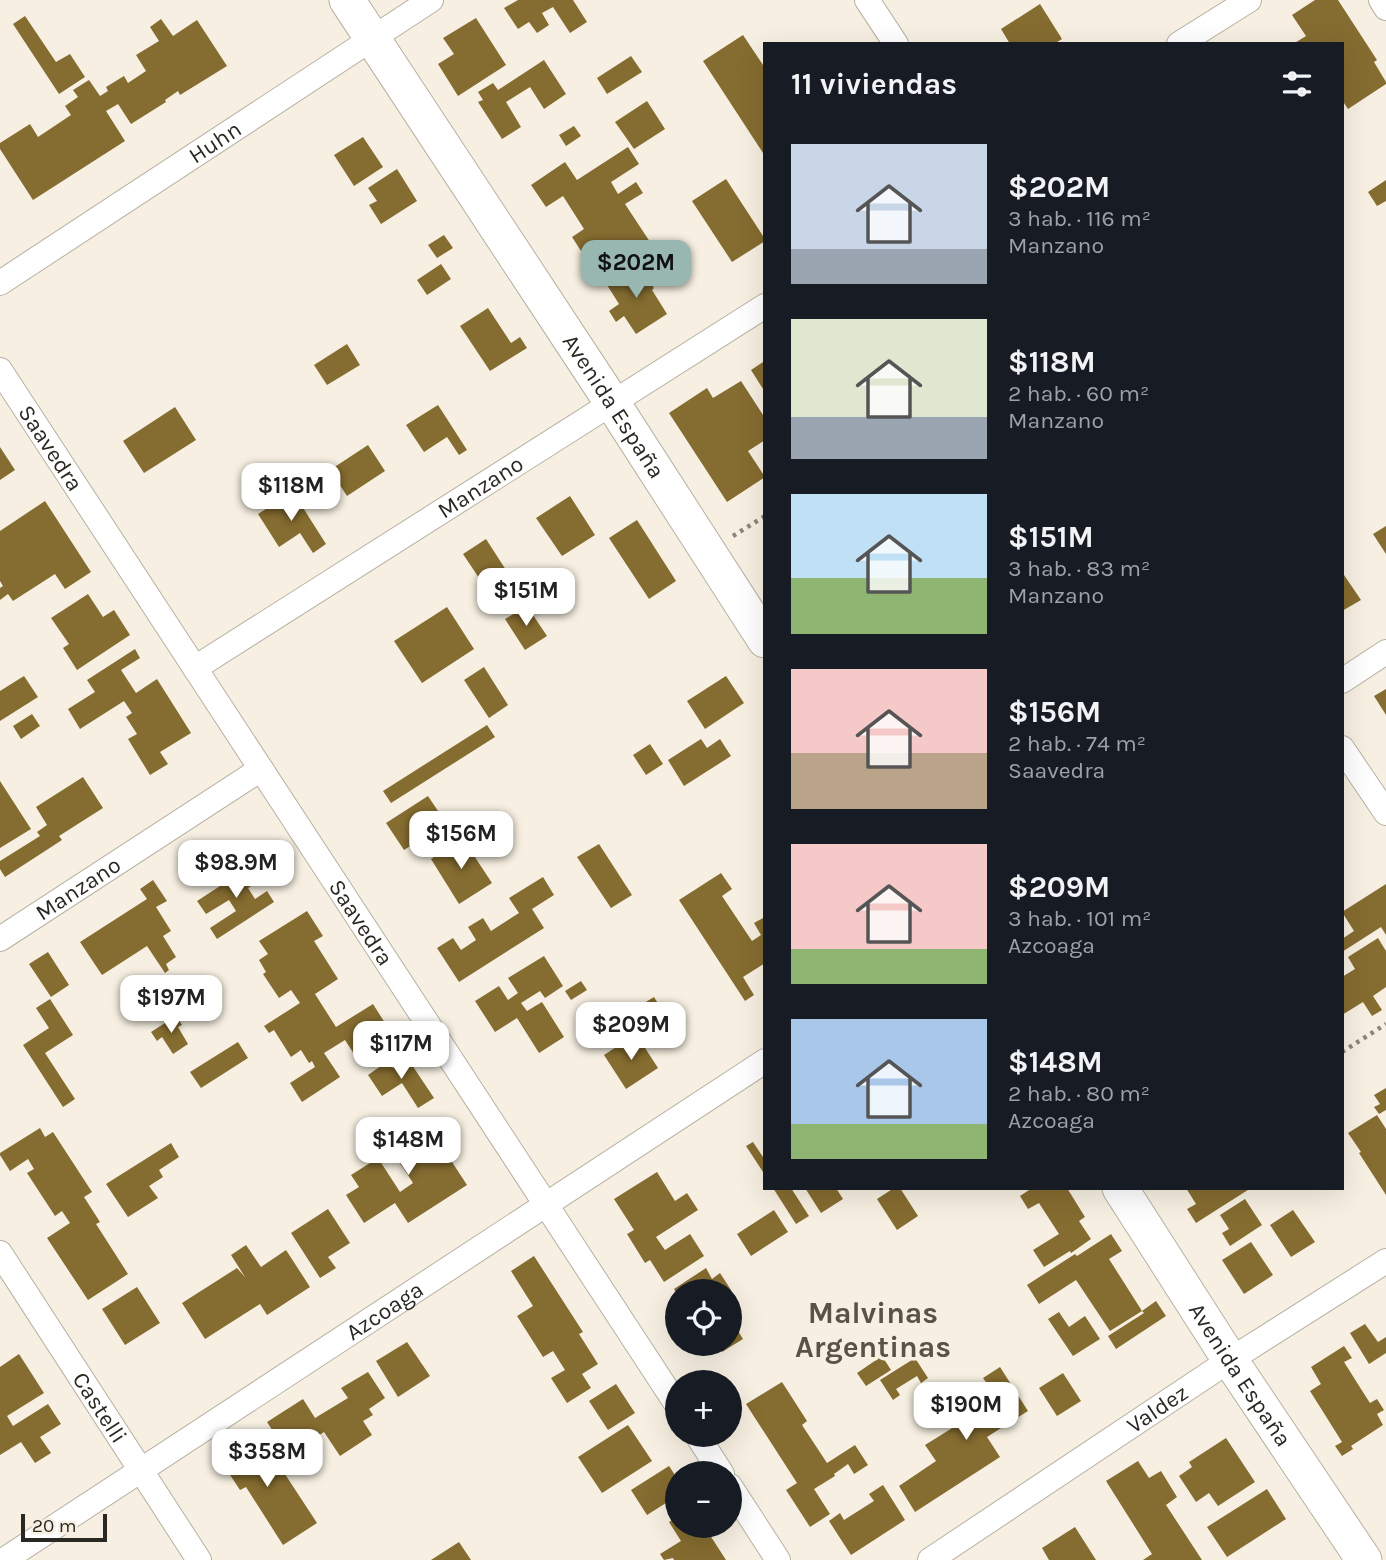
<!DOCTYPE html>
<html lang="es">
<meta charset="utf-8">
<style>
:root{--surface:#171b24;--page:#242831;--text:#f1f3f6;--muted:#9ea1a6;--accent:#98b7b1}
body{margin:0;font-family:Karla,sans-serif;background:var(--page);color:var(--text);height:100vh;display:flex;flex-direction:column;font-size:26px;white-space:nowrap}
*{box-sizing:border-box;margin:0}
p{font-size:23px;color:var(--muted)}
.icon{flex:none;width:38px;height:38px;fill:none;stroke:currentColor;stroke-width:2;stroke-linecap:round;stroke-linejoin:round}
.map{position:relative;flex:1;overflow:hidden}
.drawer{position:absolute;left:763px;top:42px;width:581px;height:1148px;display:flex;flex-direction:column;background:var(--surface);border-radius:0px;box-shadow:0 7px 28px #0002}
.drawer>*{flex:none}
.fabs{position:absolute;left:665px;top:1279px;display:grid;gap:14px}
.fabs a{display:grid;place-items:center;width:77px;height:77px;border-radius:50%;background:var(--surface);box-shadow:0 7px 28px #0002;font-size:35px}
.scale{position:absolute;left:21px;bottom:18px;width:86px;box-sizing:border-box;padding-left:7px;border:4px solid #2a2822;border-top:0;font-size:19px;line-height:24px;white-space:nowrap;color:#2a2822;-webkit-text-stroke:5px #f7f0e2;paint-order:stroke}
.price{position:absolute;translate:-50% -60px;padding:0 16px;border-radius:14px;background:#fff;color:#222;font-size:23px;line-height:46px;filter:drop-shadow(0 2px 4px #0008)}
.price::after{content:'';position:absolute;left:50%;top:42px;width:21px;height:16px;margin-left:-10px;background:inherit;clip-path:polygon(0 0,100% 0,50% 100%)}
.price.on{background:var(--accent);color:#111}
ul{padding:0;list-style:none}
li{display:flex;align-items:center;gap:21px;height:175px;padding:0 28px}
li span{display:grid;place-items:center;flex:none;width:196px;height:140px;border-radius:0px;color:#555}
li>.icon{margin-inline-start:auto}
span .icon{width:84px;height:84px;fill:#fffc;stroke-width:1}
li b{font-size:30px}
h2{display:flex;justify-content:space-between;align-items:center;height:84px;padding:0 28px;font-size:30px}
.map>svg:first-child{display:block}
</style>
<div class="map">
<svg width="1386" height="1560" viewBox="0 0 1386 1560">
<rect width="100%" height="100%" fill="#f7f0e2"/>
<g fill="#856c30">
<path d="M518 0H573L587 22 570 33 553 7 542 13 549 25 537 33 529 22 518 29 504 8Z"/>
<path d="M1315 0H1338L1377 60 1374 62 1386 82V84L1348 109 1342 100V44H1293L1306 36 1292 15Z"/>
<path d="M1040 4 1062 39 1054 44H1010L1001 29Z"/>
<path d="M25 16 56 62 70 54 85 77 59 94 13 24Z"/>
<path d="M476 18 506 65 458 96 438 64 454 54 443 38Z"/>
<path d="M161 19 173 36 197 20 227 66 180 95 178 91 165 100 166 102 131 124 118 104 106 111 125 141 33 200 0 149V143L30 124 38 137 71 115 65 106 78 97 73 90 89 80 100 96 108 91 106 87 124 76 128 83 146 71 136 55 159 41 150 27Z"/>
<path d="M743 35 765 68V156L703 61Z"/>
<path d="M631 56 642 72 607 94 597 78Z"/>
<path d="M544 60 566 94 544 109 530 87 506 102 521 127 502 139 478 102 483 100 478 92 493 83 498 90Z"/>
<path d="M647 101 665 129 634 149 615 122Z"/>
<path d="M574 126 581 136 566 146 559 135Z"/>
<path d="M363 137 383 167 354 186 334 155Z"/>
<path d="M628 147 639 164 611 182 618 194 636 182 643 193 625 204 654 248 601 282 572 237 584 229 563 196 546 207 531 185 565 162 577 180Z"/>
<path d="M397 169 417 201 381 224 369 205 377 201 368 188Z"/>
<path d="M726 179 765 239V241L732 262 692 201Z"/>
<path d="M1386 180V201L1377 206 1368 192Z"/>
<path d="M444 235 453 248 437 258 428 245Z"/>
<path d="M441 264 451 279 427 295 417 280Z"/>
<path d="M639 265 654 288 652 290 667 314 636 334 624 316 616 322 609 311 619 304 607 285Z"/>
<path d="M488 308 511 343 520 337 527 348 490 371 460 326Z"/>
<path d="M347 344 360 365 327 385 314 365Z"/>
<path d="M763 362 765 365V388L763 389 751 370Z"/>
<path d="M741 381 765 418V440L748 451 765 477 727 502 669 413 707 388 713 398Z"/>
<path d="M438 405 467 450 459 455 447 437 424 452 406 425Z"/>
<path d="M175 407 196 440 144 473 123 441Z"/>
<path d="M368 445 385 471 347 496 330 470Z"/>
<path d="M0 447 15 470 0 480Z"/>
<path d="M293 492 326 544 313 553 300 533 279 547 258 514Z"/>
<path d="M570 496 595 535 562 556 536 518Z"/>
<path d="M45 501 91 572 65 589 55 574 13 601 8 594 0 600V588L3 586 0 581V531Z"/>
<path d="M637 520 676 581 649 599 609 538Z"/>
<path d="M1386 526V554L1373 534Z"/>
<path d="M486 539 506 570 483 584 463 554Z"/>
<path d="M1342 572 1361 600 1342 611Z"/>
<path d="M88 594 103 617 114 610 130 635 77 670 63 648 69 644 51 618Z"/>
<path d="M527 606 547 636 525 650 505 619Z"/>
<path d="M447 607 474 649 422 683 394 641Z"/>
<path d="M135 649 140 658 121 670 136 693 157 679 191 733 160 752 168 764 150 775 128 739 137 734 126 717 132 713 124 701 80 729 68 709 95 692 87 680Z"/>
<path d="M484 667 508 705 489 718 464 680Z"/>
<path d="M24 676 38 697 0 721V691Z"/>
<path d="M726 676 744 703 705 729 687 701Z"/>
<path d="M1386 689V715L1374 696Z"/>
<path d="M32 714 40 726 21 739 13 726Z"/>
<path d="M487 725 495 737 391 803 383 791Z"/>
<path d="M701 739 707 748 720 739 731 756 684 786 668 760Z"/>
<path d="M650 744 663 764 646 775 633 755Z"/>
<path d="M83 777 103 808 59 836 62 840 5 877 0 869V861L40 836 37 832 47 825 36 807Z"/>
<path d="M0 781 31 829 0 848Z"/>
<path d="M428 796 446 823 404 850 386 823Z"/>
<path d="M463 839 492 883 459 904 431 859Z"/>
<path d="M599 844 632 895 611 908 577 857Z"/>
<path d="M254 864 263 878 248 888 255 899 267 891 274 902 217 939 210 928 236 911 229 900 206 914 197 901Z"/>
<path d="M721 873 732 889 722 896 752 941 761 935 754 923 765 917V963L743 977 754 995 745 1001 679 900Z"/>
<path d="M543 877 554 895 532 909 544 928 459 982 437 948 453 938 461 950 476 940 468 927 483 918 491 931 519 913 509 898Z"/>
<path d="M153 880 167 901 156 907 171 931 163 936 176 957 166 964 169 970 165 973 147 946 102 975 80 942 147 899 140 889Z"/>
<path d="M1386 884V935L1381 927 1342 952V939L1354 931 1342 912Z"/>
<path d="M307 911 323 936 314 941 338 979 315 994 336 1027 373 1004 392 1034 356 1057 345 1040 324 1053 340 1077 302 1102 290 1083 315 1067 312 1061 309 1063 301 1050 291 1057 274 1030 269 1033 264 1026 300 1003 291 990 279 998 263 974 266 972 259 960 268 954 259 941Z"/>
<path d="M1378 938 1386 951V987L1373 996 1382 1010 1372 1016 1363 1002 1342 1015V977L1355 969 1348 957Z"/>
<path d="M48 952 69 985 51 997 29 964Z"/>
<path d="M544 956 563 986 545 998 540 991 521 1003 527 1011 542 1002 564 1037 539 1053 517 1018 495 1032 475 1001 499 986 508 1000 518 993 508 978Z"/>
<path d="M581 981 587 990 571 1000 565 991Z"/>
<path d="M654 997 669 1021 647 1035 631 1011Z"/>
<path d="M50 999 73 1035 45 1053 75 1099 63 1107 23 1045 49 1028 36 1008Z"/>
<path d="M176 1016 182 1025 178 1027 188 1044 173 1054 162 1037 157 1041 151 1032Z"/>
<path d="M636 1034 658 1068 626 1089 604 1055Z"/>
<path d="M238 1042 248 1058 201 1088 190 1072Z"/>
<path d="M408 1059 434 1098 418 1108 402 1083 382 1096 368 1075 388 1061 393 1068Z"/>
<path d="M1386 1088V1110L1379 1114 1374 1107 1380 1104 1374 1095Z"/>
<path d="M1377 1115 1386 1129V1195L1359 1153 1361 1152 1348 1133Z"/>
<path d="M424 1119 467 1185 408 1223 395 1203 364 1223 346 1195 359 1187 351 1175 378 1158 400 1192 413 1183 387 1143Z"/>
<path d="M40 1128 45 1137 53 1132 92 1192 84 1197 100 1222 96 1224 128 1274 88 1300 47 1238 70 1223 62 1211 55 1216 27 1173 34 1169 28 1159 10 1171 0 1155V1153Z"/>
<path d="M753 1142 765 1160V1175L746 1146Z"/>
<path d="M171 1143 179 1157 159 1170 163 1177 149 1186 158 1198 128 1217 106 1184Z"/>
<path d="M657 1172 675 1201 687 1193 698 1210 656 1237 665 1250 690 1234 704 1256 664 1282 650 1260 645 1263 627 1234 634 1230 614 1199Z"/>
<path d="M773 1188H791L809 1216 796 1224Z"/>
<path d="M805 1188H836L843 1199 821 1213Z"/>
<path d="M894 1188H900L918 1216 897 1230 877 1199Z"/>
<path d="M1032 1188H1067L1085 1217 1079 1221 1091 1239 1071 1253 1070 1251 1044 1267 1033 1250 1059 1234 1039 1203 1028 1209 1020 1196Z"/>
<path d="M1186 1188H1251L1196 1223 1187 1209 1196 1204Z"/>
<path d="M1245 1199 1262 1225 1230 1246 1222 1233 1229 1229 1220 1215Z"/>
<path d="M328 1209 350 1243 328 1257 336 1268 320 1278 291 1233Z"/>
<path d="M774 1210 788 1232 751 1256 737 1234Z"/>
<path d="M1293 1210 1315 1242 1291 1257 1270 1225Z"/>
<path d="M1111 1234 1122 1251 1109 1259 1142 1311 1156 1301 1166 1316 1116 1349 1108 1336 1144 1313 1142 1311 1110 1331 1076 1280 1039 1304 1027 1285 1075 1254 1077 1256Z"/>
<path d="M1251 1242 1273 1275 1244 1294 1222 1260Z"/>
<path d="M246 1245 261 1267 286 1250 310 1287 267 1315 260 1304 205 1339 182 1303 237 1268 245 1277 231 1255Z"/>
<path d="M534 1256 583 1332 579 1334 598 1364 582 1374 591 1388 567 1403 551 1378 565 1370 553 1351 543 1357 517 1316 533 1306 511 1271Z"/>
<path d="M706 1268 712 1279 720 1273 731 1290 728 1292H676L674 1289Z"/>
<path d="M137 1287 160 1323 125 1345 102 1309Z"/>
<path d="M1059 1312 1069 1327 1085 1316 1100 1339 1073 1356 1048 1319Z"/>
<path d="M730 1318 743 1339 722 1352 717 1344H730Z"/>
<path d="M1365 1324 1378 1342 1386 1337V1353L1369 1364 1350 1333Z"/>
<path d="M407 1342 430 1376 398 1397 376 1361Z"/>
<path d="M1344 1346 1352 1358 1344 1362 1361 1389 1370 1403 1377 1399 1384 1410 1377 1414 1383 1425 1351 1446 1353 1449 1342 1456 1335 1446 1342 1442 1310 1391 1321 1384 1311 1367Z"/>
<path d="M19 1354 44 1393 7 1416 13 1426 48 1404 61 1424 40 1437 51 1453 35 1463 21 1442 0 1455V1367Z"/>
<path d="M882 1356 891 1370 866 1386 857 1373Z"/>
<path d="M915 1358 928 1378 921 1383 917 1376 896 1389 900 1395 893 1400 880 1380Z"/>
<path d="M1000 1367 1028 1411 987 1437 1000 1457 915 1512 899 1486 936 1461 925 1445 962 1422 954 1410 990 1388 983 1378Z"/>
<path d="M368 1372 385 1398 369 1409 373 1415 363 1421 372 1435 340 1456 324 1432 288 1455 267 1422 303 1399 315 1418 348 1398 341 1388Z"/>
<path d="M1063 1373 1081 1401 1057 1416 1039 1388Z"/>
<path d="M782 1382 807 1421 802 1425 827 1463 855 1445 868 1465 854 1474 848 1464 834 1474 835 1476 814 1489 830 1514 810 1527 786 1490 797 1483 746 1404Z"/>
<path d="M616 1384 635 1413 608 1430 589 1401Z"/>
<path d="M628 1425 652 1461 602 1493 578 1457Z"/>
<path d="M246 1432 271 1471 279 1465 317 1523 283 1545 246 1487 240 1490 215 1452Z"/>
<path d="M1226 1438 1255 1482 1218 1506 1209 1493 1196 1502 1179 1476 1192 1467 1189 1462Z"/>
<path d="M1138 1461 1149 1478 1161 1471 1177 1497 1166 1505 1202 1560H1143L1152 1554 1106 1481Z"/>
<path d="M669 1466 677 1478V1496L647 1515 631 1490Z"/>
<path d="M883 1485 905 1520 851 1555 829 1521 840 1513 844 1520 874 1501 869 1494Z"/>
<path d="M1267 1489 1286 1519 1227 1557 1207 1527Z"/>
<path d="M677 1517V1526H704L726 1560H674L673 1558 664 1560 660 1554 681 1541 669 1522Z"/>
<path d="M1075 1527 1096 1560H1049L1042 1548Z"/>
<path d="M459 1542 471 1560H431Z"/>
</g>
<g fill="none" stroke-linecap="round" stroke-linejoin="round">
<g stroke="#b7b1a3" stroke-width="26">
<g id="street">
<path d="M867 0 896 44"/>
<path d="M1381 0 1386 8"/>
<path d="M1179 44 1249 0"/>
<path id="s1" d="M0 283 431 0"/>
<path id="s2" d="M0 370 677 1405"/>
<path id="s3" d="M195 668 765 306"/>
<path d="M1342 681 1386 652"/>
<path d="M1342 748 1386 813"/>
<path id="s4" d="M0 939 261 769"/>
<path id="s5" d="M0 1253 199 1560"/>
<path d="M697 1435 722 1474"/>
<path d="M730 1486 778 1560"/>
<path id="s6" d="M4 1560 765 1061"/>
<path id="s7" d="M930 1560 1230 1360 1386 1261"/>
</g>
</g>
<g stroke="#b7b1a3" stroke-width="37">
<g id="secondary">
<path id="s8" d="M347 0 613 404 765 640"/>
<path id="s9" d="M1120 1188 1230 1360 1364 1560"/>
</g>
</g>
<g stroke="#8a867c" stroke-width="4.5" stroke-dasharray="3.5 5" stroke-linecap="butt">
<path d="M733 536 765 516"/>
<path d="M1342 1052 1386 1024"/>
</g>
<use href="#street" stroke="#fff" stroke-width="24"/>
<use href="#secondary" stroke="#fff" stroke-width="35"/>
</g>
<g text-anchor="middle" dominant-baseline="central" stroke-width="7" stroke-linejoin="round" paint-order="stroke">
<g font-size="23" fill="#2a2822" stroke="#f7f0e2">
<text stroke="none"><textPath href="#s1" startOffset="257">Huhn</textPath></text>
<text stroke="none"><textPath href="#s8" startOffset="486">Avenida España</textPath></text>
<text stroke="none"><textPath href="#s2" startOffset="93">Saavedra</textPath></text>
<text stroke="none"><textPath href="#s3" startOffset="338">Manzano</textPath></text>
<text stroke="none"><textPath href="#s4" startOffset="93">Manzano</textPath></text>
<text stroke="none"><textPath href="#s2" startOffset="660">Saavedra</textPath></text>
<text stroke="none"><textPath href="#s6" startOffset="455">Azcoaga</textPath></text>
<text stroke="none"><textPath href="#s9" startOffset="222">Avenida España</textPath></text>
<text stroke="none"><textPath href="#s5" startOffset="184">Castelli</textPath></text>
<text stroke="none"><textPath href="#s7" startOffset="273">Valdez</textPath></text>
</g>
<g font-size="30" font-weight="bold" fill="#585347" stroke="#f7f0e2">
<text x="873" y="1313">Malvinas<tspan x="873" dy="34">Argentinas</tspan></text>
</g>
</g>
</svg>
<div class="fabs">
<a><svg class="icon" aria-label="locate" viewBox="0 0 24 24"><circle cx="12" cy="12" r="6"/><path d="M12 2v4M12 18v4M2 12h4M18 12h4"/></svg></a>
<a>+</a>
<a>−</a>
</div>
<div class="scale">20 m</div>
<b class="price on" style="left:636px;top:300px">$202M</b>
<b class="price" style="left:291px;top:523px">$118M</b>
<b class="price" style="left:526px;top:628px">$151M</b>
<b class="price" style="left:461px;top:871px">$156M</b>
<b class="price" style="left:236px;top:900px">$98.9M</b>
<b class="price" style="left:171px;top:1035px">$197M</b>
<b class="price" style="left:631px;top:1062px">$209M</b>
<b class="price" style="left:401px;top:1081px">$117M</b>
<b class="price" style="left:408px;top:1177px">$148M</b>
<b class="price" style="left:966px;top:1442px">$190M</b>
<b class="price" style="left:267px;top:1489px">$358M</b>
<section class="drawer">
<h2>11 viviendas<svg class="icon" aria-label="filters" viewBox="0 0 24 24"><path d="M4 7h16M4 17h16"/><circle cx="9" cy="7" r="2"/><circle cx="15" cy="17" r="2"/></svg></h2>
<ul>
<li><span style="background:linear-gradient(#c9d6e8 75%,#9aa5b1 0)"><svg class="icon" aria-label="home" viewBox="0 0 24 24"><path d="M3 11l9-7 9 7M6 9v11h12V9"/></svg></span><div><b>$202M</b><p>3 hab. · 116 m²</p><p>Manzano</p></div></li>
<li><span style="background:linear-gradient(#dfe7d0 70%,#9aa5b1 0)"><svg class="icon" aria-label="home" viewBox="0 0 24 24"><path d="M3 11l9-7 9 7M6 9v11h12V9"/></svg></span><div><b>$118M</b><p>2 hab. · 60 m²</p><p>Manzano</p></div></li>
<li><span style="background:linear-gradient(#bfe0f5 60%,#8fb573 0)"><svg class="icon" aria-label="home" viewBox="0 0 24 24"><path d="M3 11l9-7 9 7M6 9v11h12V9"/></svg></span><div><b>$151M</b><p>3 hab. · 83 m²</p><p>Manzano</p></div></li>
<li><span style="background:linear-gradient(#f6c9c9 60%,#b9a48a 0)"><svg class="icon" aria-label="home" viewBox="0 0 24 24"><path d="M3 11l9-7 9 7M6 9v11h12V9"/></svg></span><div><b>$156M</b><p>2 hab. · 74 m²</p><p>Saavedra</p></div></li>
<li><span style="background:linear-gradient(#f6c9c9 75%,#8fb573 0)"><svg class="icon" aria-label="home" viewBox="0 0 24 24"><path d="M3 11l9-7 9 7M6 9v11h12V9"/></svg></span><div><b>$209M</b><p>3 hab. · 101 m²</p><p>Azcoaga</p></div></li>
<li><span style="background:linear-gradient(#a9c7e8 75%,#8fb573 0)"><svg class="icon" aria-label="home" viewBox="0 0 24 24"><path d="M3 11l9-7 9 7M6 9v11h12V9"/></svg></span><div><b>$148M</b><p>2 hab. · 80 m²</p><p>Azcoaga</p></div></li>
</ul>
</section>
</div>
